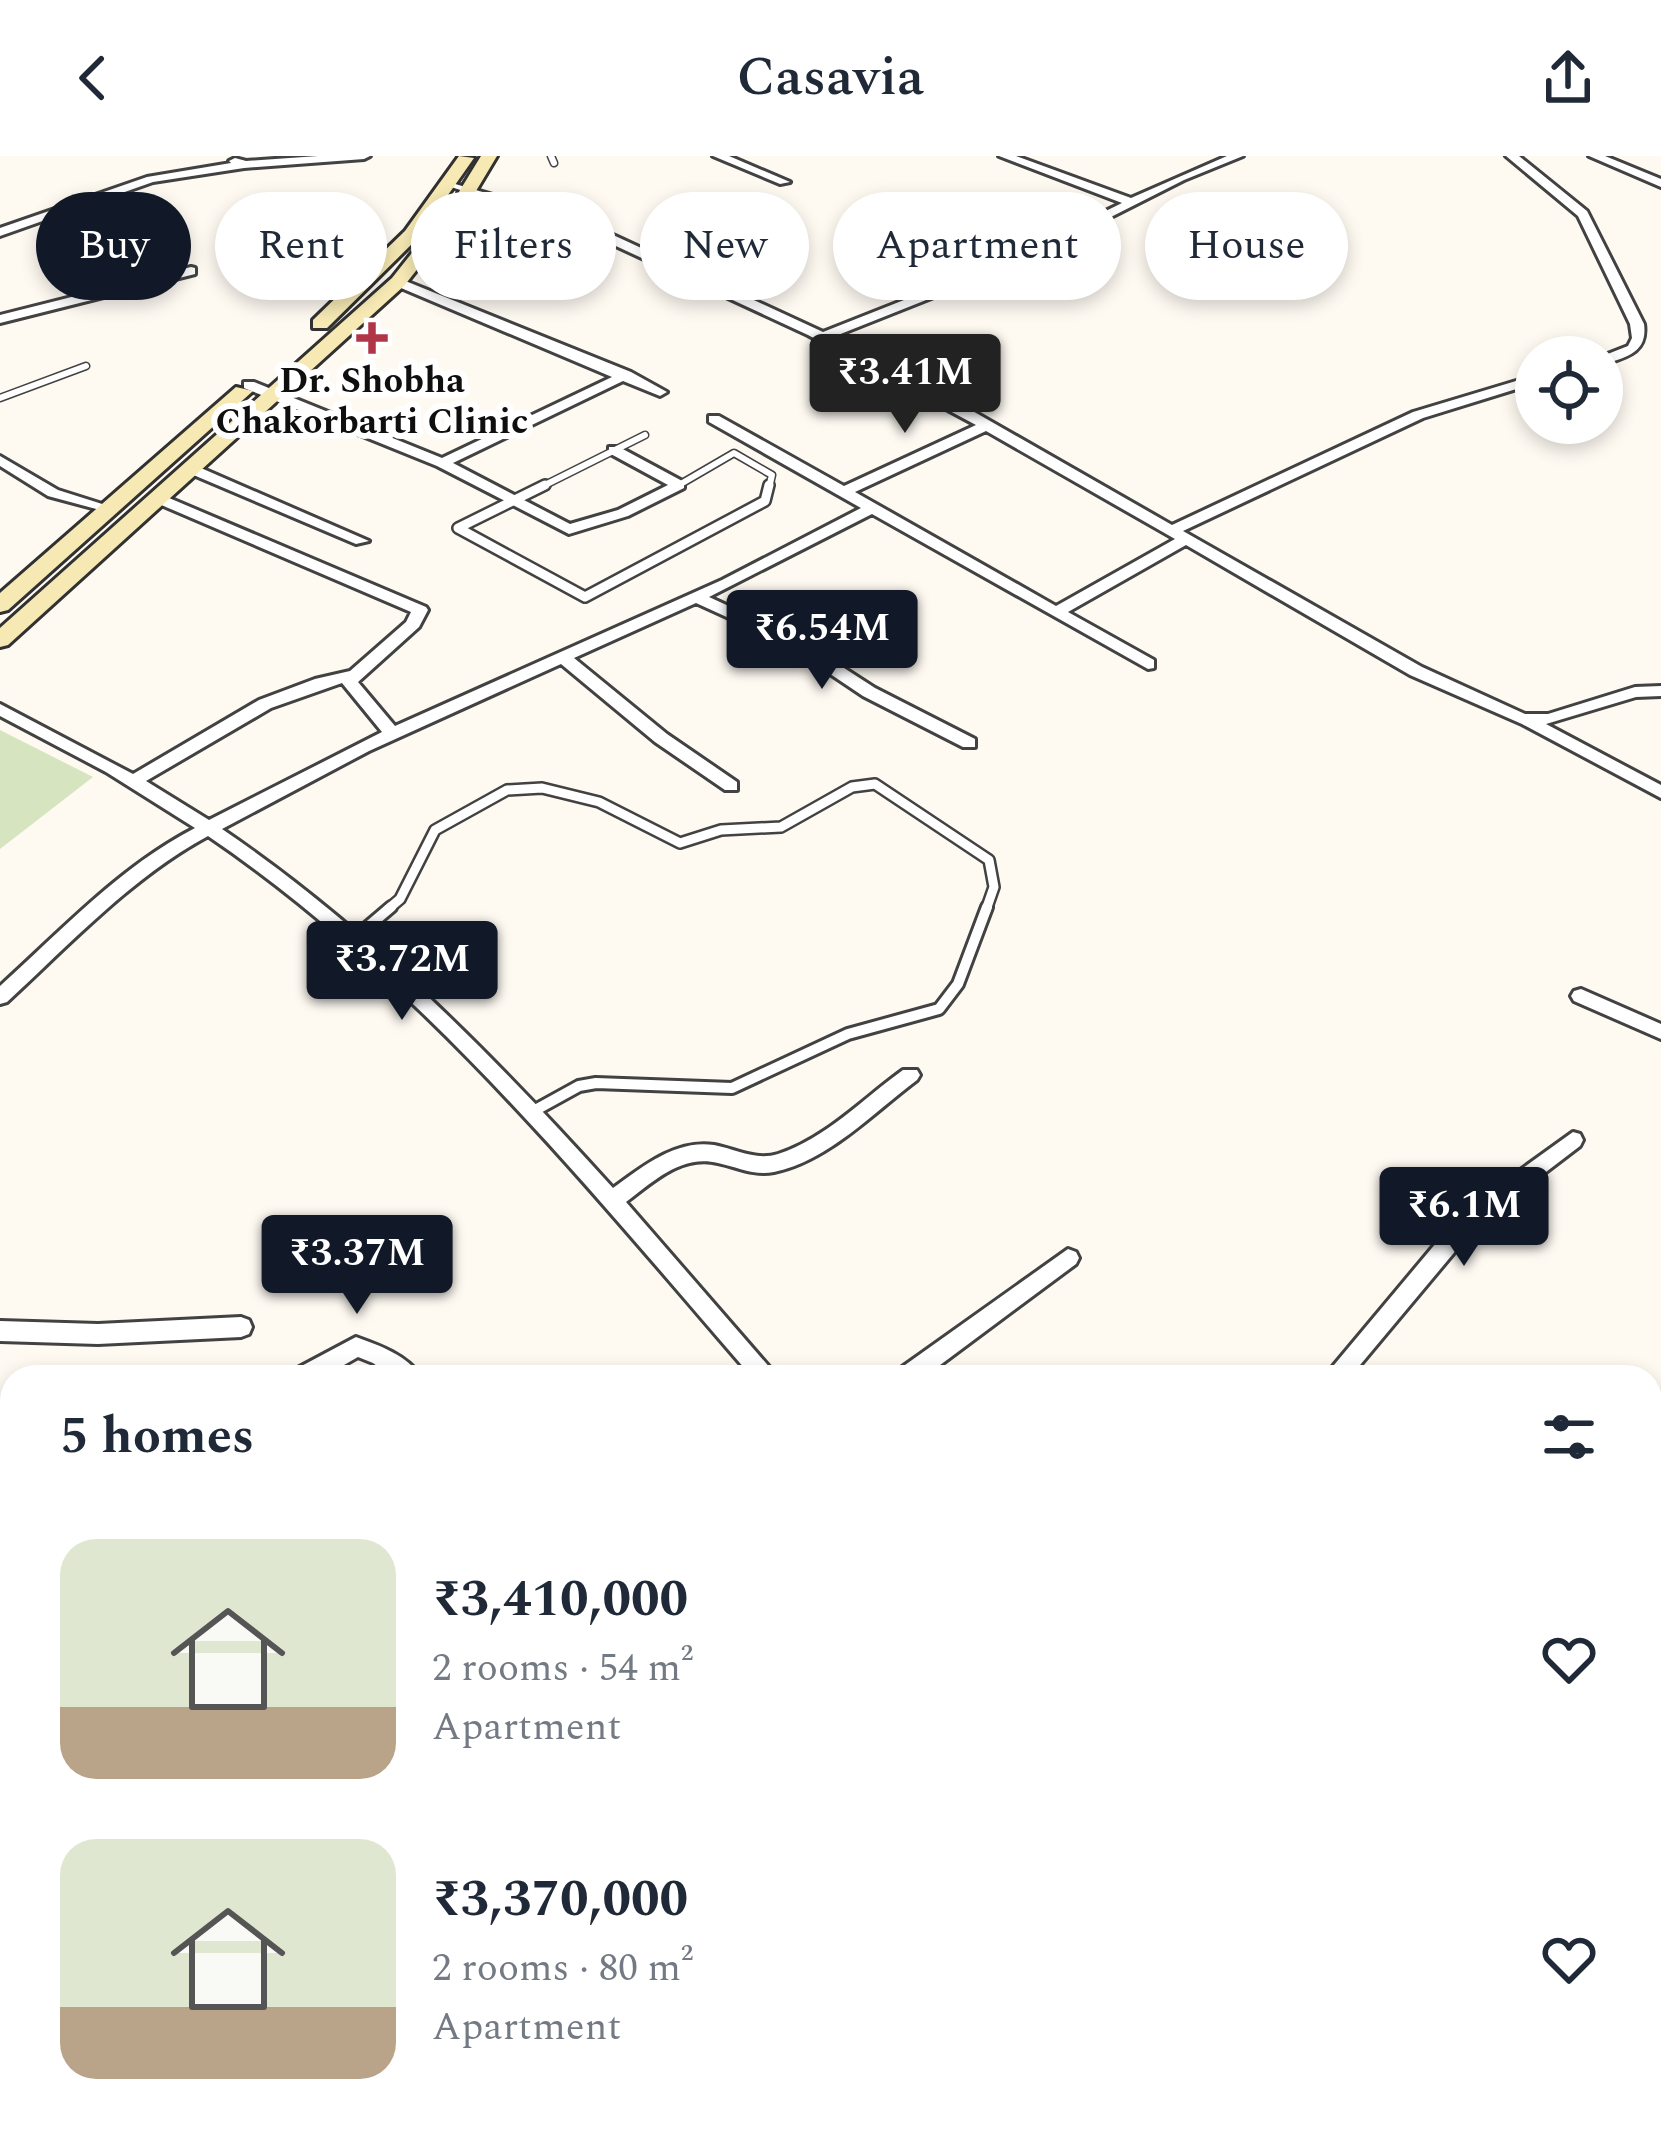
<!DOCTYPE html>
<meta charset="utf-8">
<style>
:root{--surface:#fff;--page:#f2f2f3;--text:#1f2937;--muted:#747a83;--accent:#111827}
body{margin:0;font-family:Spectral,serif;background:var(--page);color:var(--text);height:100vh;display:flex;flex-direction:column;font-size:45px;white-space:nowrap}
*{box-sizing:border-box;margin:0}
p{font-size:39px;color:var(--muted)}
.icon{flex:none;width:66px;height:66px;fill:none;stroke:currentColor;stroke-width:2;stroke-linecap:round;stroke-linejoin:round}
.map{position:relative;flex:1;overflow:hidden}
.drawer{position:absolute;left:0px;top:1209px;width:1662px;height:771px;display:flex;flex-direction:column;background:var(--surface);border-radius:36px 36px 0 0;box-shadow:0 6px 18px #0003}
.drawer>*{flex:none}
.hud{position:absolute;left:36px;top:36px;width:1590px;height:108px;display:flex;gap:24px}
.controls{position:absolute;left:1515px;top:180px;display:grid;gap:24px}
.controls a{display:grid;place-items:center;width:108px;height:108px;border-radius:50%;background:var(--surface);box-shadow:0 6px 18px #0003;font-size:60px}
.price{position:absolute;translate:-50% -102px;padding:0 27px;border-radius:12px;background:var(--accent);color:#fff;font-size:39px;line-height:78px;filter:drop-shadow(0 3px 6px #0008)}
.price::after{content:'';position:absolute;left:50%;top:72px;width:36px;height:27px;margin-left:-18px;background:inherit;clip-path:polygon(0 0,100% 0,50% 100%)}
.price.current{background:#222;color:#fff}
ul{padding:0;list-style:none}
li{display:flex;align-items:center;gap:36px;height:300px;padding:0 60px}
li span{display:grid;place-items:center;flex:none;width:336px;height:240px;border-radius:36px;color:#555}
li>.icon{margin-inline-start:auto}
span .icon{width:144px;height:144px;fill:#fffc;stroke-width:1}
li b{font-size:51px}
h2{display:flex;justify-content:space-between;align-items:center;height:144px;padding:0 60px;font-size:51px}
.pill{padding:0 42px;border-radius:54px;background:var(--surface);box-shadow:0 6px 18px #0003;font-size:42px;line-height:108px}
.pill.current{background:var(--accent);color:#fff}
header{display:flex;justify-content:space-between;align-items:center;height:156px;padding:0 60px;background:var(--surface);font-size:54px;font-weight:600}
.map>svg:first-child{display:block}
</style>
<header><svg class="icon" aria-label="back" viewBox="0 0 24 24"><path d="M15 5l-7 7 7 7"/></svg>Casavia<svg class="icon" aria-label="share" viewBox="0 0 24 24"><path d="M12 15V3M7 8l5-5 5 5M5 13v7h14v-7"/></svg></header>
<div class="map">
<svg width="1661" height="1979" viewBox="0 0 1661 1979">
<rect width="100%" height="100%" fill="#fefaf2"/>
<path fill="#d6e5bf" d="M0 574 93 621 0 693Z"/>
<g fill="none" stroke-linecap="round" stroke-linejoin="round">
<g stroke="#424242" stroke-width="9">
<g id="service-far2">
<path d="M551 0 554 7"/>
<path d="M0 242 86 210"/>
<path d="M679 329 734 297 772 319 769 332"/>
<path d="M539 332 645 279"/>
</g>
</g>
<g stroke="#424242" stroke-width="14">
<g id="service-far1">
<path d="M545 329 458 372 585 441 765 345 769 329"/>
<path d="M387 754 400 743 435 674 507 634 542 632 599 646 680 687 721 674 781 671 852 631 875 628 989 704 994 731 986 754"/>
</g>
</g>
<g stroke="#424242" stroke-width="16">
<g id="service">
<path d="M351 785 391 751"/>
<path d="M530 957 579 930 596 927 732 932 848 878 939 853 958 828 987 751"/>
</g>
</g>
<g stroke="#424242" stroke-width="6">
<g id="minor">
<path d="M318 0H370L364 3 244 12 153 26 0 80V72L147 21 231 7 229 5 235 2 246 5Z"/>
<path d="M713 0H729L790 26 780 28Z"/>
<path d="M999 0H1016L1131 42 1227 0H1243L1184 24 1022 106 833 181 929 230 1172 369 1413 256 1536 219V227L1423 262 1183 375 1422 511 1525 558H1548L1635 531 1661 530V540L1636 541 1546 568 1661 629V642L1522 568 1410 519 1186 389 1068 456 1154 504V512L1148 513 872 358 709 441 796 481 875 532 975 583V591H963L863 540 784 487 696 447 574 502 667 578 737 626V634H725L655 586 561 508 369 595 222 673C368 772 495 901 613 1032 642 1011 676 983 714 989 736 993 755 1005 778 998 825 983 864 942 903 914H917L920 919 917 924C874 956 828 1005 774 1016 754 1020 737 1011 718 1007 681 998 653 1026 626 1046L778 1221H752C586 1029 420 824 208 680 132 721 70 788 7 846L0 848V830C62 774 121 710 195 672L106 616 0 560V548L133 618 259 544 315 523 350 515 406 466 411 456 152 345V339H162L426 451 428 454 419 471 358 526 395 570 722 424 861 352 709 266V260H719L844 330 976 269 808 179 577 72 445 29V25L585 66 823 176 942 129 842 85V79H850L954 124 980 114 853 62V56H861L991 109 1059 78 973 46V40H981L1069 73 1122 47ZM986 275 1175 383 1056 450 855 336ZM342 527 382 576 209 664 146 625 271 552Z"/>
<path d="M1506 0H1519L1587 55 1644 168C1648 197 1626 201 1602 209L1600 201 1628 190 1632 182 1630 168 1578 60Z"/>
<path d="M1589 0H1605L1661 23V31Z"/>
<path d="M433 79 560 126 562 129 552 132 429 86V80Z"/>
<path d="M191 111 195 112V118L0 167V159Z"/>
<path d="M398 122 631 216 667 236 660 240 623 225 453 307 570 368 618 354 668 329 609 297V291H619L684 326V332L628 360 569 378 437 310 244 232V226H254L442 302 612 221 394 129V123Z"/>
<path d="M0 300 58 334 118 353 111 357 48 340 0 310Z"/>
<path d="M184 309H194L369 385 356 388 184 315Z"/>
<path d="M1581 833 1661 868V883L1574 845 1571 840 1574 835Z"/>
<path d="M1573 976 1580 978 1583 984 1580 990 1478 1068 1350 1221H1324L1462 1056Z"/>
<path d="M1068 1093 1076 1096 1079 1102 1076 1108 924 1221H894L898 1214Z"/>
<path d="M241 1161 249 1164 252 1171 249 1178 241 1181 98 1188 0 1185V1165L98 1168Z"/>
<path d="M356 1181C381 1190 406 1199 422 1221H392L373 1207 358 1201 323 1221H290L294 1214Z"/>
<path d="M12 1677V1708L0 1714V1683Z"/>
<path d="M1661 1720V1751L1650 1756V1725Z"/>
<path d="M0 1877 12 1884V1926L0 1919Z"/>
<path d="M33 1968H66L70 1979H37Z"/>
<path d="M219 1968H258L253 1979H215Z"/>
<path d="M514 1968H551L547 1979H510Z"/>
<path d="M906 1968H940L944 1979H910Z"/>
<path d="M1351 1968H1390L1385 1979H1347Z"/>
</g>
</g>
<g stroke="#313131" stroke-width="6">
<g id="secondary">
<path d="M459 0 474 2 417 83 327 172H313V164L405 75Z"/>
<path d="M481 0H497L467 50 404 130 8 489 0 491V472L392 122 454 44Z"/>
<path d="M236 231 253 235 8 454 0 456V437Z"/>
</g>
</g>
<use href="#service-far2" stroke="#fff" stroke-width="6"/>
<use href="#service-far1" stroke="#fff" stroke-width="9"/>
<use href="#service" stroke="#fff" stroke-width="10"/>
<use href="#minor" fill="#fff" fill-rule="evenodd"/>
<use href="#secondary" fill="#f6e9b4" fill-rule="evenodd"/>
</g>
<path fill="#b03547" stroke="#fff" stroke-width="4.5" d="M366 164h12v12h12v12h-12v12h-12v-12h-12v-12h12z"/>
<g text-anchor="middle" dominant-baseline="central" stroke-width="12" stroke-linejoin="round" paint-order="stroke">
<g font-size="36" font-weight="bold" fill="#0f0f0f" stroke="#fff">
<text x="372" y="225">Dr. Shobha<tspan x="372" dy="41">Chakorbarti Clinic</tspan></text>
</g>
</g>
</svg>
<div class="controls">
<a><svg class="icon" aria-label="locate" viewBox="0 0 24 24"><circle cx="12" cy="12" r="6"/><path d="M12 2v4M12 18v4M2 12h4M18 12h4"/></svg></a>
</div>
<b class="price current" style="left:905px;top:280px">₹3.41M</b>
<b class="price" style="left:822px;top:536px">₹6.54M</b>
<b class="price" style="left:402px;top:867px">₹3.72M</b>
<b class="price" style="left:1464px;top:1113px">₹6.1M</b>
<b class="price" style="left:357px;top:1161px">₹3.37M</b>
<div class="hud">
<a class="pill current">Buy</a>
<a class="pill">Rent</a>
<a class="pill">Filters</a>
<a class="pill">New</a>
<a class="pill">Apartment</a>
<a class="pill">House</a>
</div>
<section class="drawer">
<h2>5 homes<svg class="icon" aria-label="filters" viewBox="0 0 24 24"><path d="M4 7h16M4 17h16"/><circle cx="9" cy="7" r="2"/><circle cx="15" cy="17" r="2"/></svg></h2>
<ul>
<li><span style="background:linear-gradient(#dfe7d0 70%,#b9a48a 0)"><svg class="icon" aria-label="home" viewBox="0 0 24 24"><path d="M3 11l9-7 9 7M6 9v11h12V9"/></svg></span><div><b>₹3,410,000</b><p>2 rooms · 54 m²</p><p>Apartment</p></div><svg class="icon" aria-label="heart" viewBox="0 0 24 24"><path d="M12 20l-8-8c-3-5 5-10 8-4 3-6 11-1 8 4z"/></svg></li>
<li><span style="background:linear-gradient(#dfe7d0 70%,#b9a48a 0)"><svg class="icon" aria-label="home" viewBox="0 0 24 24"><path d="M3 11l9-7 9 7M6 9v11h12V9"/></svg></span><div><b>₹3,370,000</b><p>2 rooms · 80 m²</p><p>Apartment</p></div><svg class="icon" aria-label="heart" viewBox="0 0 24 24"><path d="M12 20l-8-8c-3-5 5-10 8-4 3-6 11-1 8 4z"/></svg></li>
</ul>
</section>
</div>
